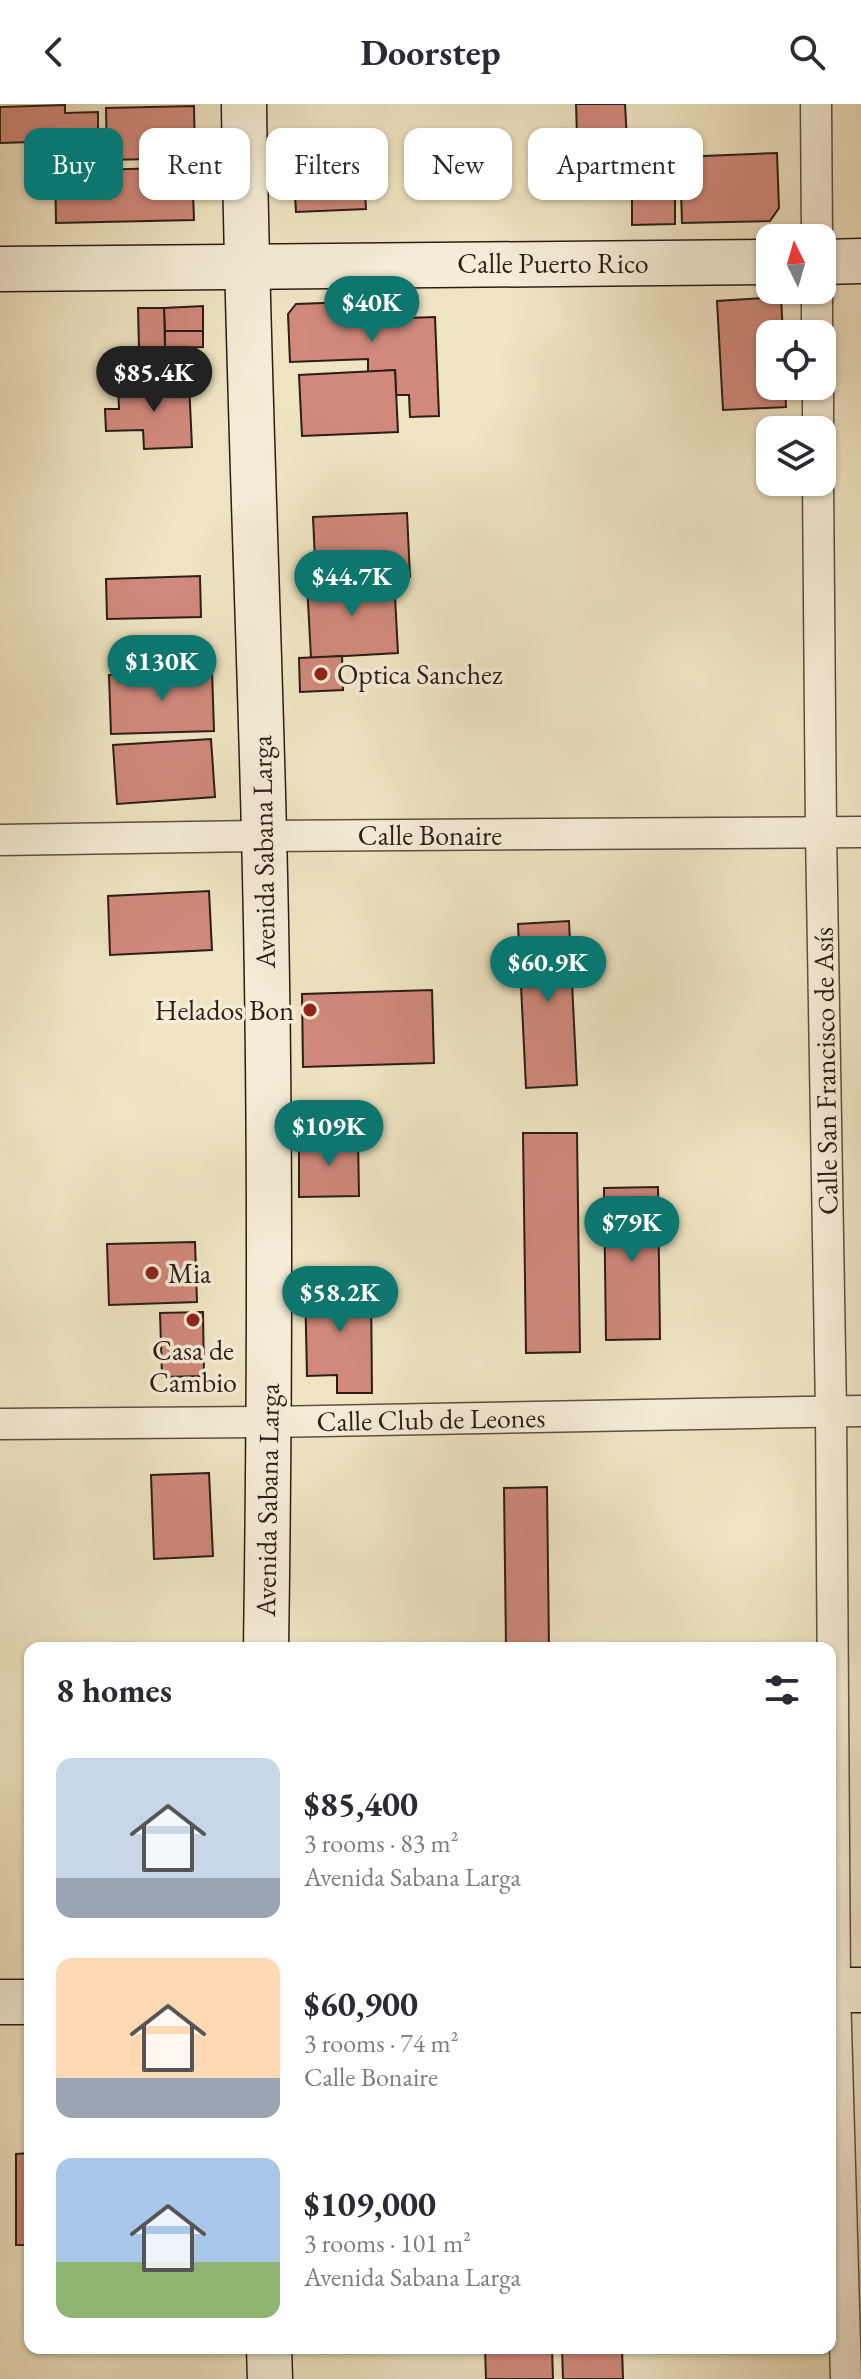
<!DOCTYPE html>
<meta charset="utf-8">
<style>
:root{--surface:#fff;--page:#f7f7f7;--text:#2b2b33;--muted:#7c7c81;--accent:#0f766e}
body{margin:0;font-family:"EB Garamond",serif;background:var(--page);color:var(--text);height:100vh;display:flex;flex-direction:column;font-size:30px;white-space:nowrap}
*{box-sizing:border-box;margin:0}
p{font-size:26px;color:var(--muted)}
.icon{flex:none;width:44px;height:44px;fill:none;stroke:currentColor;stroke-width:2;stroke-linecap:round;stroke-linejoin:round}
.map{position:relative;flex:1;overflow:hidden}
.panel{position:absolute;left:24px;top:1538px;width:812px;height:712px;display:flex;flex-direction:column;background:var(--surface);border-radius:16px;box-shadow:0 2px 6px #0004}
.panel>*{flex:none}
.banner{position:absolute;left:24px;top:24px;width:814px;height:72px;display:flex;gap:16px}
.needle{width:52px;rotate:355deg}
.tools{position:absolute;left:756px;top:120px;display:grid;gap:16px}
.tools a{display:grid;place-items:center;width:80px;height:80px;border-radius:16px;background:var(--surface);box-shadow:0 2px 6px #0004;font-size:40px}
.price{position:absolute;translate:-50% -68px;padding:0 18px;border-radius:28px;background:var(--accent);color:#fff;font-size:26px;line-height:52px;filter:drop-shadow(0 2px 4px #0008)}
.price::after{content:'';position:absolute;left:50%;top:48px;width:24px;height:18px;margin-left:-12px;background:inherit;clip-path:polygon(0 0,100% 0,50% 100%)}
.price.selected{background:#222;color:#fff}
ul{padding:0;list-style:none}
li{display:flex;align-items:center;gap:24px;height:200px;padding:0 32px}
li span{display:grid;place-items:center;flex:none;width:224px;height:160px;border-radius:16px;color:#555}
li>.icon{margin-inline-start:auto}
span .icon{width:96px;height:96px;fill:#fffc;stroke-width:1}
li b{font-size:34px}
h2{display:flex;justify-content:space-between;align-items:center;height:96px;padding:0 32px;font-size:34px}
.chip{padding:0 28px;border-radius:16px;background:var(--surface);box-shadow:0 2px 6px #0004;font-size:28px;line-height:72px}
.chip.selected{background:var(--accent);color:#fff}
header{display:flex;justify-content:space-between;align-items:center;height:104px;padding:0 32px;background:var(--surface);font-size:36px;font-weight:700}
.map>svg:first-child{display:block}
</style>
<header><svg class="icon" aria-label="back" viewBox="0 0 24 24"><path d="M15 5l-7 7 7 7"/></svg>Doorstep<svg class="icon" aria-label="search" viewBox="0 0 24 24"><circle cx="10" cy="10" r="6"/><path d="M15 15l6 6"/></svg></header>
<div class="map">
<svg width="861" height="2275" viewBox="0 0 861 2275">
<rect width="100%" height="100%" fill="#efe4c2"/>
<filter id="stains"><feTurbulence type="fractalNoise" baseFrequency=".0025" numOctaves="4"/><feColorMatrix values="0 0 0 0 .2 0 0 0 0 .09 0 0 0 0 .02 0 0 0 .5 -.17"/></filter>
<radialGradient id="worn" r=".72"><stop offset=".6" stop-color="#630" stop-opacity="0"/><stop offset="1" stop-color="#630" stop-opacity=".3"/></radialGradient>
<g fill="#d0897b" stroke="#2c1d16" stroke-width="2">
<path d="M576 0H625L630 91 578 94 576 47H586L585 31H577Z"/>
<path d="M65 1V9L98 8V36L0 39V3Z"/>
<path d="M194 2 195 54 107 56 106 4Z"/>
<path d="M97 41 98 66 192 63 194 116 56 119 55 63H66V42Z"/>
<path d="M777 49 779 104 770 117 682 119 680 53Z"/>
<path d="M363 53 366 105 296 108 293 56Z"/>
<path d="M632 83H675V120L632 121Z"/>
<path d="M781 193 783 230H770V282H785L786 303 723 306 717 197Z"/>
<path d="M406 196V214L435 213 439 312 410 313 409 291H396L395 266 368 268V255L290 258 288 210 296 200Z"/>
<path d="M203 202V227H165L164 204Z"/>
<path d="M138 204H164L165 244H139Z"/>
<path d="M165 227H203V243L165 244Z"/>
<path d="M395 266 398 328 302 332 299 271Z"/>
<path d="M189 279 192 343 144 345 143 326 106 327 105 305H119L118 282Z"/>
<path d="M407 409 410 473 316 478 313 413Z"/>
<path d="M200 472 201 513 107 515 106 475Z"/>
<path d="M394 474 398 549 311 554 307 479Z"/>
<path d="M342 552 343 586 300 588 299 554Z"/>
<path d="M212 567 214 627 111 630 109 571Z"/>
<path d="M211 635 215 693 117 700 113 641Z"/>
<path d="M209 787 212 846 110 851 108 792Z"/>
<path d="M569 817 577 981 526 984 518 820Z"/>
<path d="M432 886 434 959 303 963 302 890Z"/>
<path d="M523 1029H577L580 1248 526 1249Z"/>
<path d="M358 1034 359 1092 299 1093V1035Z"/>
<path d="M658 1083 660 1235 606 1236 604 1084Z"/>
<path d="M195 1138 197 1198 109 1201 107 1140Z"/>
<path d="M371 1178 372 1289H337V1271L307 1272 305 1179Z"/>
<path d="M203 1208 204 1272 162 1273 160 1209Z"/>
<path d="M209 1369 213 1452 154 1455 151 1371Z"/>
<path d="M547 1383 549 1544H506L504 1384Z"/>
<path d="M30 2049V2141H16V2050Z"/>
<path d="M485 2244H552L553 2275H486Z"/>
<path d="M562 2244H622L623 2275H563Z"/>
</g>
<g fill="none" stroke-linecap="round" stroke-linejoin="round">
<g stroke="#5d4f41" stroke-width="33">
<g id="street">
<path d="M816 0 817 134"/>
<path d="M817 186V230"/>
<path d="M818 282V326"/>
<path d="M818 378 821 728 831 1307 835 1886 846 2275"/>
<path d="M0 736 264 732 861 728"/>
<path d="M0 1320 269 1318 861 1307"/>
</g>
</g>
<g stroke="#2c1d16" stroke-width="47">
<g id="secondary">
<path d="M244 0C247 243 258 486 264 729 271 1001 270 1273 266 1544"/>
<path d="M822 158 861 157"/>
<path d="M0 165 770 158"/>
<path d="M830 1886H861"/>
<path d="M0 1898H30"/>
<path d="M269 2244 270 2275"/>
</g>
</g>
<use href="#street" stroke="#f5edd7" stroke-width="30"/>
<use href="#secondary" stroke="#f5edd7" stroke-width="44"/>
</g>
<g fill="#8f2418" stroke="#f5edd7" stroke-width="3">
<circle cx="321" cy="570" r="8"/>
<circle cx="310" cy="906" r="8"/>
<circle cx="152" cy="1169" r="8"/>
<circle cx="193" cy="1216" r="8"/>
</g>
<g text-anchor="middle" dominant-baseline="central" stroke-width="7" stroke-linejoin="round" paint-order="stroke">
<g font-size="28" fill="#2c1d16" stroke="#f5edd7">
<text x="553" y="159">Calle Puerto Rico</text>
<text x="430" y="731">Calle Bonaire</text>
<text transform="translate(263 748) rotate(-91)">Avenida Sabana Larga</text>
<text transform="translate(825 967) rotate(-91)">Calle San Francisco de Asís</text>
<text transform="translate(431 1315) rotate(-1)">Calle Club de Leones</text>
<text transform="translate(267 1396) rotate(-89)">Avenida Sabana Larga</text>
</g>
<g font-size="28" fill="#2c1d16" stroke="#f5edd7" text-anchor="start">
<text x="337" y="570">Optica Sanchez</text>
<text x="294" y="906" text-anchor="end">Helados Bon</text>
<text x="168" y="1169">Mia</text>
<text x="193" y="1246" text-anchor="middle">Casa de<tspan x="193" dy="32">Cambio</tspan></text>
</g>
</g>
<rect width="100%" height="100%" filter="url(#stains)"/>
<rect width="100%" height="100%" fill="url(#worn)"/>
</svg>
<div class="tools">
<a><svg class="needle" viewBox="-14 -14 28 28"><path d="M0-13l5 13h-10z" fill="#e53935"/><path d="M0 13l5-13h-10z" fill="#7c7c81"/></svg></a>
<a><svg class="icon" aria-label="locate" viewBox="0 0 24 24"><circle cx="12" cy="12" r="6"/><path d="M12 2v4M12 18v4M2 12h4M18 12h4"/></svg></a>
<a><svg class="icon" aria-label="layers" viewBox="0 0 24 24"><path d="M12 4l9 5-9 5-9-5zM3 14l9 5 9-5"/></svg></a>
</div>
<b class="price" style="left:372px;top:240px">$40K</b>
<b class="price selected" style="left:154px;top:310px">$85.4K</b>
<b class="price" style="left:352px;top:514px">$44.7K</b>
<b class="price" style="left:162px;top:599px">$130K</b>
<b class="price" style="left:548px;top:900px">$60.9K</b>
<b class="price" style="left:329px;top:1064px">$109K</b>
<b class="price" style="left:632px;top:1160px">$79K</b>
<b class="price" style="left:340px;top:1230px">$58.2K</b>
<div class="banner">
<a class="chip selected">Buy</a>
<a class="chip">Rent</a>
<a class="chip">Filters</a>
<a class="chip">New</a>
<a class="chip">Apartment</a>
</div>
<section class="panel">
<h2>8 homes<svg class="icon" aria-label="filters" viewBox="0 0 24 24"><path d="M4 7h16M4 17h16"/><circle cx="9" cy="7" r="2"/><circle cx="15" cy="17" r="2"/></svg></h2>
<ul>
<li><span style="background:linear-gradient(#c9d6e8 75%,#9aa5b1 0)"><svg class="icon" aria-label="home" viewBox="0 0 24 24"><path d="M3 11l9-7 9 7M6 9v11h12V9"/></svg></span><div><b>$85,400</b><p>3 rooms · 83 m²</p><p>Avenida Sabana Larga</p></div></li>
<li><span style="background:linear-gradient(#ffd9b3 75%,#9aa5b1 0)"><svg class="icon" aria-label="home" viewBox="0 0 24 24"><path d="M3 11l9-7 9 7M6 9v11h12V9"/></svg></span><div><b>$60,900</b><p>3 rooms · 74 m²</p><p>Calle Bonaire</p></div></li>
<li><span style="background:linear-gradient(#a9c7e8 65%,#8fb573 0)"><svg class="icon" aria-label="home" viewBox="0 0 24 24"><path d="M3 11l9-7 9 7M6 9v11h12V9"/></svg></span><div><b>$109,000</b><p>3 rooms · 101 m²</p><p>Avenida Sabana Larga</p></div></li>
</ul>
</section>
</div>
